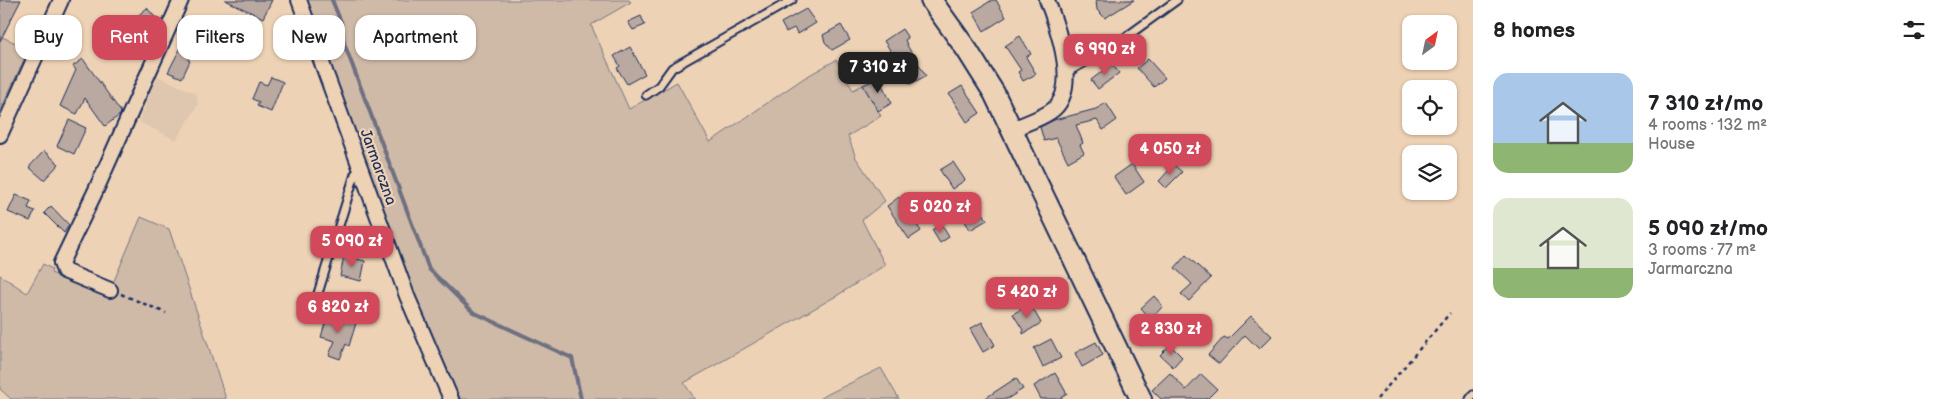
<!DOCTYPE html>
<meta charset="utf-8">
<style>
:root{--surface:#fff;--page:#f6f6f6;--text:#202124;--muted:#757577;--accent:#d1495b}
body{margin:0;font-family:"Balsamiq Sans",sans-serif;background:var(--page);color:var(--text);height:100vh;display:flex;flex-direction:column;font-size:19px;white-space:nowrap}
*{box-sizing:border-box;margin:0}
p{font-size:16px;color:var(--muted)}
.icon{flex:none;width:28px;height:28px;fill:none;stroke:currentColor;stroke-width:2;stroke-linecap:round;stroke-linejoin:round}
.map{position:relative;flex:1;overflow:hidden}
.panel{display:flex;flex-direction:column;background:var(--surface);width:475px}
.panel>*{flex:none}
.guide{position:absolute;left:15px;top:15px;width:475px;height:45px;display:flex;gap:10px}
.needle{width:32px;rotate:33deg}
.controls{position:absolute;left:1402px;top:15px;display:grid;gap:10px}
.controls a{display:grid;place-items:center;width:55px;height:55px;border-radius:10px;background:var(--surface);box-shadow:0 1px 4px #0004;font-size:25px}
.price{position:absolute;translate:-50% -42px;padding:0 11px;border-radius:10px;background:var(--accent);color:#fff;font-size:16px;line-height:32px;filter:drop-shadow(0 1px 2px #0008)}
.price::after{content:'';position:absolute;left:50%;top:30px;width:15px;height:11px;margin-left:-8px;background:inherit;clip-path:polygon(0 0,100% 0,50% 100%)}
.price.active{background:#222;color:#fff}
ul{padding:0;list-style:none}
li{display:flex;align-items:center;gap:15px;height:125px;padding:0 20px}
li span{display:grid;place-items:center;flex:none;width:140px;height:100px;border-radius:15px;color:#555}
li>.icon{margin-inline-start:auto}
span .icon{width:60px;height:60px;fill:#fffc;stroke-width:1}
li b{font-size:21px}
h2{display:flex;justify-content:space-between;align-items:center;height:60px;padding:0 20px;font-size:21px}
.tag{padding:0 18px;border-radius:15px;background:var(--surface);box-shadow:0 1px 4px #0004;font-size:18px;line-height:45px}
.tag.active{background:var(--accent);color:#fff}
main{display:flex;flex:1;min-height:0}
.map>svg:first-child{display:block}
</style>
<main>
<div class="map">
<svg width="1473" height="399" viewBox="0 0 1473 399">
<rect width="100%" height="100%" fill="#eed2b5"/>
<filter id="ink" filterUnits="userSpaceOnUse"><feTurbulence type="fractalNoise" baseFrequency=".02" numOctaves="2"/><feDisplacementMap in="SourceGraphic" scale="10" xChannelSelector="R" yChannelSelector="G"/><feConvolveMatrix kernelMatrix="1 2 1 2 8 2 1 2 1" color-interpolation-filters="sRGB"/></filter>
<g filter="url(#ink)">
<path fill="#dec6af" d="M157 76 197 94 198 105 176 140 139 122Z"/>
<g fill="#cfbaa8" stroke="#757483">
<path d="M305 0H629L631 2 591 25 629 109 677 82 710 142 804 78 836 60 853 90 863 85 881 116 848 136 856 158 885 201 862 220 885 265 838 295 684 383 695 399H461L450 385 390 234Z"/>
<path d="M0 36 29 49 0 111Z"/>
<path d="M141 217 169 229 226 399H11L0 389V275L27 293 43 264 52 269 51 273 108 295Z"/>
<path d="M881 368 899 399H820L828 394Z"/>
</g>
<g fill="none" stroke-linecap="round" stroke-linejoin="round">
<path stroke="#6e6f80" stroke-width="4" d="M332 0 341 22 344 43 429 269 473 312 572 358 581 399"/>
</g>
<g fill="#baa9a0" stroke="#1b2f5e">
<path d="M0 0H21L0 41Z"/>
<path d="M225 0H272L263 18Z"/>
<path d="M992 0H996L1006 17 984 31 973 12Z"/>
<path d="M1096 0H1134L1105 18 1097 10Z"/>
<path d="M147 8 160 23 149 33 144 26 111 52 96 34 117 18 124 27Z"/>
<path d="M806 9 816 23 798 34 794 28 786 32 781 23Z"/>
<path d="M641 16 645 25 633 30 628 22Z"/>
<path d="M195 20 213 29 205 46 198 42 188 60 190 61 182 78 168 72Z"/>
<path d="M841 25 850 40 832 50 825 42 823 35Z"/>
<path d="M902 29 908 38 905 40 908 47 926 76 910 84 895 55 894 56 884 41Z"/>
<path d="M1020 36 1031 54 1026 57 1036 74 1023 81 1018 72 1021 70 1005 46Z"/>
<path d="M630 47 645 74 627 84 617 68 620 66 614 56Z"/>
<path d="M83 59 121 112 120 115 105 126 85 98 77 114 60 106 76 70 73 66Z"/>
<path d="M1148 59 1165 78 1154 87 1137 68Z"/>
<path d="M1112 64 1119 73 1098 89 1091 80Z"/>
<path d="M271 77 283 82 271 112 257 106 259 102 252 99 259 82 267 85Z"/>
<path d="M878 78 892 103 878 111 863 85Z"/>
<path d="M962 86 980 113 967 122 949 94Z"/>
<path d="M1106 103 1117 120 1103 130 1097 120 1076 125 1083 143 1080 145 1084 153 1068 162 1056 138 1044 141 1040 127 1054 120 1096 109Z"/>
<path d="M69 120 86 128 74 154 57 146Z"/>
<path d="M44 151 59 164 44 180 29 167Z"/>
<path d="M953 162 965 180 952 189 940 170Z"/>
<path d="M1132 164 1144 182 1126 195 1114 177Z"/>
<path d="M1174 165 1182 172 1166 188 1159 181Z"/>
<path d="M16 195 31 201 28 208 35 211 30 221 8 212Z"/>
<path d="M899 197 921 231 909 239 887 206Z"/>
<path d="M978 204 987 220 970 230 961 214Z"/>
<path d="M51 206 69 225 64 233 44 213Z"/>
<path d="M941 224 949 237 940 243 932 230Z"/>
<path d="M1186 255 1211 278 1189 301 1181 294 1192 284 1175 268Z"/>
<path d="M344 256 365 261 361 281 340 276Z"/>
<path d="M1154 296 1163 306 1151 319 1141 308Z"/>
<path d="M1030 304 1041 323 1023 334V330L1013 314Z"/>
<path d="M328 314 356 323 349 346 346 344 340 359 329 355 335 341 321 337Z"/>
<path d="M1251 316 1272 336 1259 349 1245 335 1219 364 1208 355 1224 337 1228 339Z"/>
<path d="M982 322 995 345 983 352 970 329Z"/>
<path d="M1051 339 1061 358 1043 367 1034 348Z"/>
<path d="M1096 342 1103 355 1082 367 1075 353Z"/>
<path d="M1170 345 1182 357 1173 367 1160 355Z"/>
<path d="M1055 373 1067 394 1059 399H1041L1034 386Z"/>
<path d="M1170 373 1186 390 1201 374 1217 389 1207 399H1161L1152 390Z"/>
<path d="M1016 378 1023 389 1007 399H984Z"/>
</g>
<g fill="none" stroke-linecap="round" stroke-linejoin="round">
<g stroke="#1b2f5e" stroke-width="11">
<g id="lane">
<path d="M1066 73 1115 45 1177 0"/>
<path d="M646 95 659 86 672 68 792 0"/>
<path d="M311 316 355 174 362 169"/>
<path d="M1470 399 1473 395"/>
</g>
</g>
<g stroke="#1b2f5e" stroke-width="18">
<g id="street">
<path d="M299 0 407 296 451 399"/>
<path d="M1012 129C1024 124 1048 116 1056 107 1078 83 1057 26 1047 0"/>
<path d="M0 135 61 0"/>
<path d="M110 290 64 271 61 263 95 192 181 0"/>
</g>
</g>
<g stroke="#1b2f5e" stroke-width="24">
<path id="secondary" d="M931 0 967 50 994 93 1141 399"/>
</g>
<g stroke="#1b2f5e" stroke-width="2.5" stroke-dasharray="4 4" stroke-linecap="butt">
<path d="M121 294 166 313"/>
<path d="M1377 399 1450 313"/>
</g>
<use href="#lane" stroke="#eed2b5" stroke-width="7"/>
<use href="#street" stroke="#eed2b5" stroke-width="14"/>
<use href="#secondary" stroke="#eed2b5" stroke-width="20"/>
</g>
</g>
<g text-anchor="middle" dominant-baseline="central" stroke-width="4.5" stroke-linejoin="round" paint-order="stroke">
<g font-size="15" fill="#1b2f5e" stroke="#eed2b5">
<text transform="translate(378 167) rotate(70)">Jarmarczna</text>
</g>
</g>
</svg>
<div class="controls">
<a><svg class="needle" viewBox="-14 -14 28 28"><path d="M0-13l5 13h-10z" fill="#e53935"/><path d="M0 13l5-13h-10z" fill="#757577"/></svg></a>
<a><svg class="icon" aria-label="locate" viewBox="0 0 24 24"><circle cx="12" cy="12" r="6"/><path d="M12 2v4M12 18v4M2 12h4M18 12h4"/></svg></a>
<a><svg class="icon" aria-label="layers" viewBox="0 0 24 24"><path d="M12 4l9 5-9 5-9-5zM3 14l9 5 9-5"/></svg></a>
</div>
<b class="price" style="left:1105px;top:76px">6 990 zł</b>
<b class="price active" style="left:878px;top:94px">7 310 zł</b>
<b class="price" style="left:1170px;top:176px">4 050 zł</b>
<b class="price" style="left:940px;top:234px">5 020 zł</b>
<b class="price" style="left:352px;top:268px">5 090 zł</b>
<b class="price" style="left:1027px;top:319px">5 420 zł</b>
<b class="price" style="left:338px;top:334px">6 820 zł</b>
<b class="price" style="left:1171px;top:356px">2 830 zł</b>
<div class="guide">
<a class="tag">Buy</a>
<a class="tag active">Rent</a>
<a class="tag">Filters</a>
<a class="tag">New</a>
<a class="tag">Apartment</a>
</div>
</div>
<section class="panel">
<h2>8 homes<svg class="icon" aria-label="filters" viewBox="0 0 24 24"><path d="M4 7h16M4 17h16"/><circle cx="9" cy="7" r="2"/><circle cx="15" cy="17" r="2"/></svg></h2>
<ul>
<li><span style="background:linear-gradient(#a9c7e8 70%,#8fb573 0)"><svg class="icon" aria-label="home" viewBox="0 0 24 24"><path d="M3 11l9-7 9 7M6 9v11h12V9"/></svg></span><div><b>7 310 zł/mo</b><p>4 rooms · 132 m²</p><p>House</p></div></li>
<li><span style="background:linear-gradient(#dfe7d0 70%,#8fb573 0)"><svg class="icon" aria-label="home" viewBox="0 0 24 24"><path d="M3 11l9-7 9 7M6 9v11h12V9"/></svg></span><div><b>5 090 zł/mo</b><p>3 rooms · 77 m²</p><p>Jarmarczna</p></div></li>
</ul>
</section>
</main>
